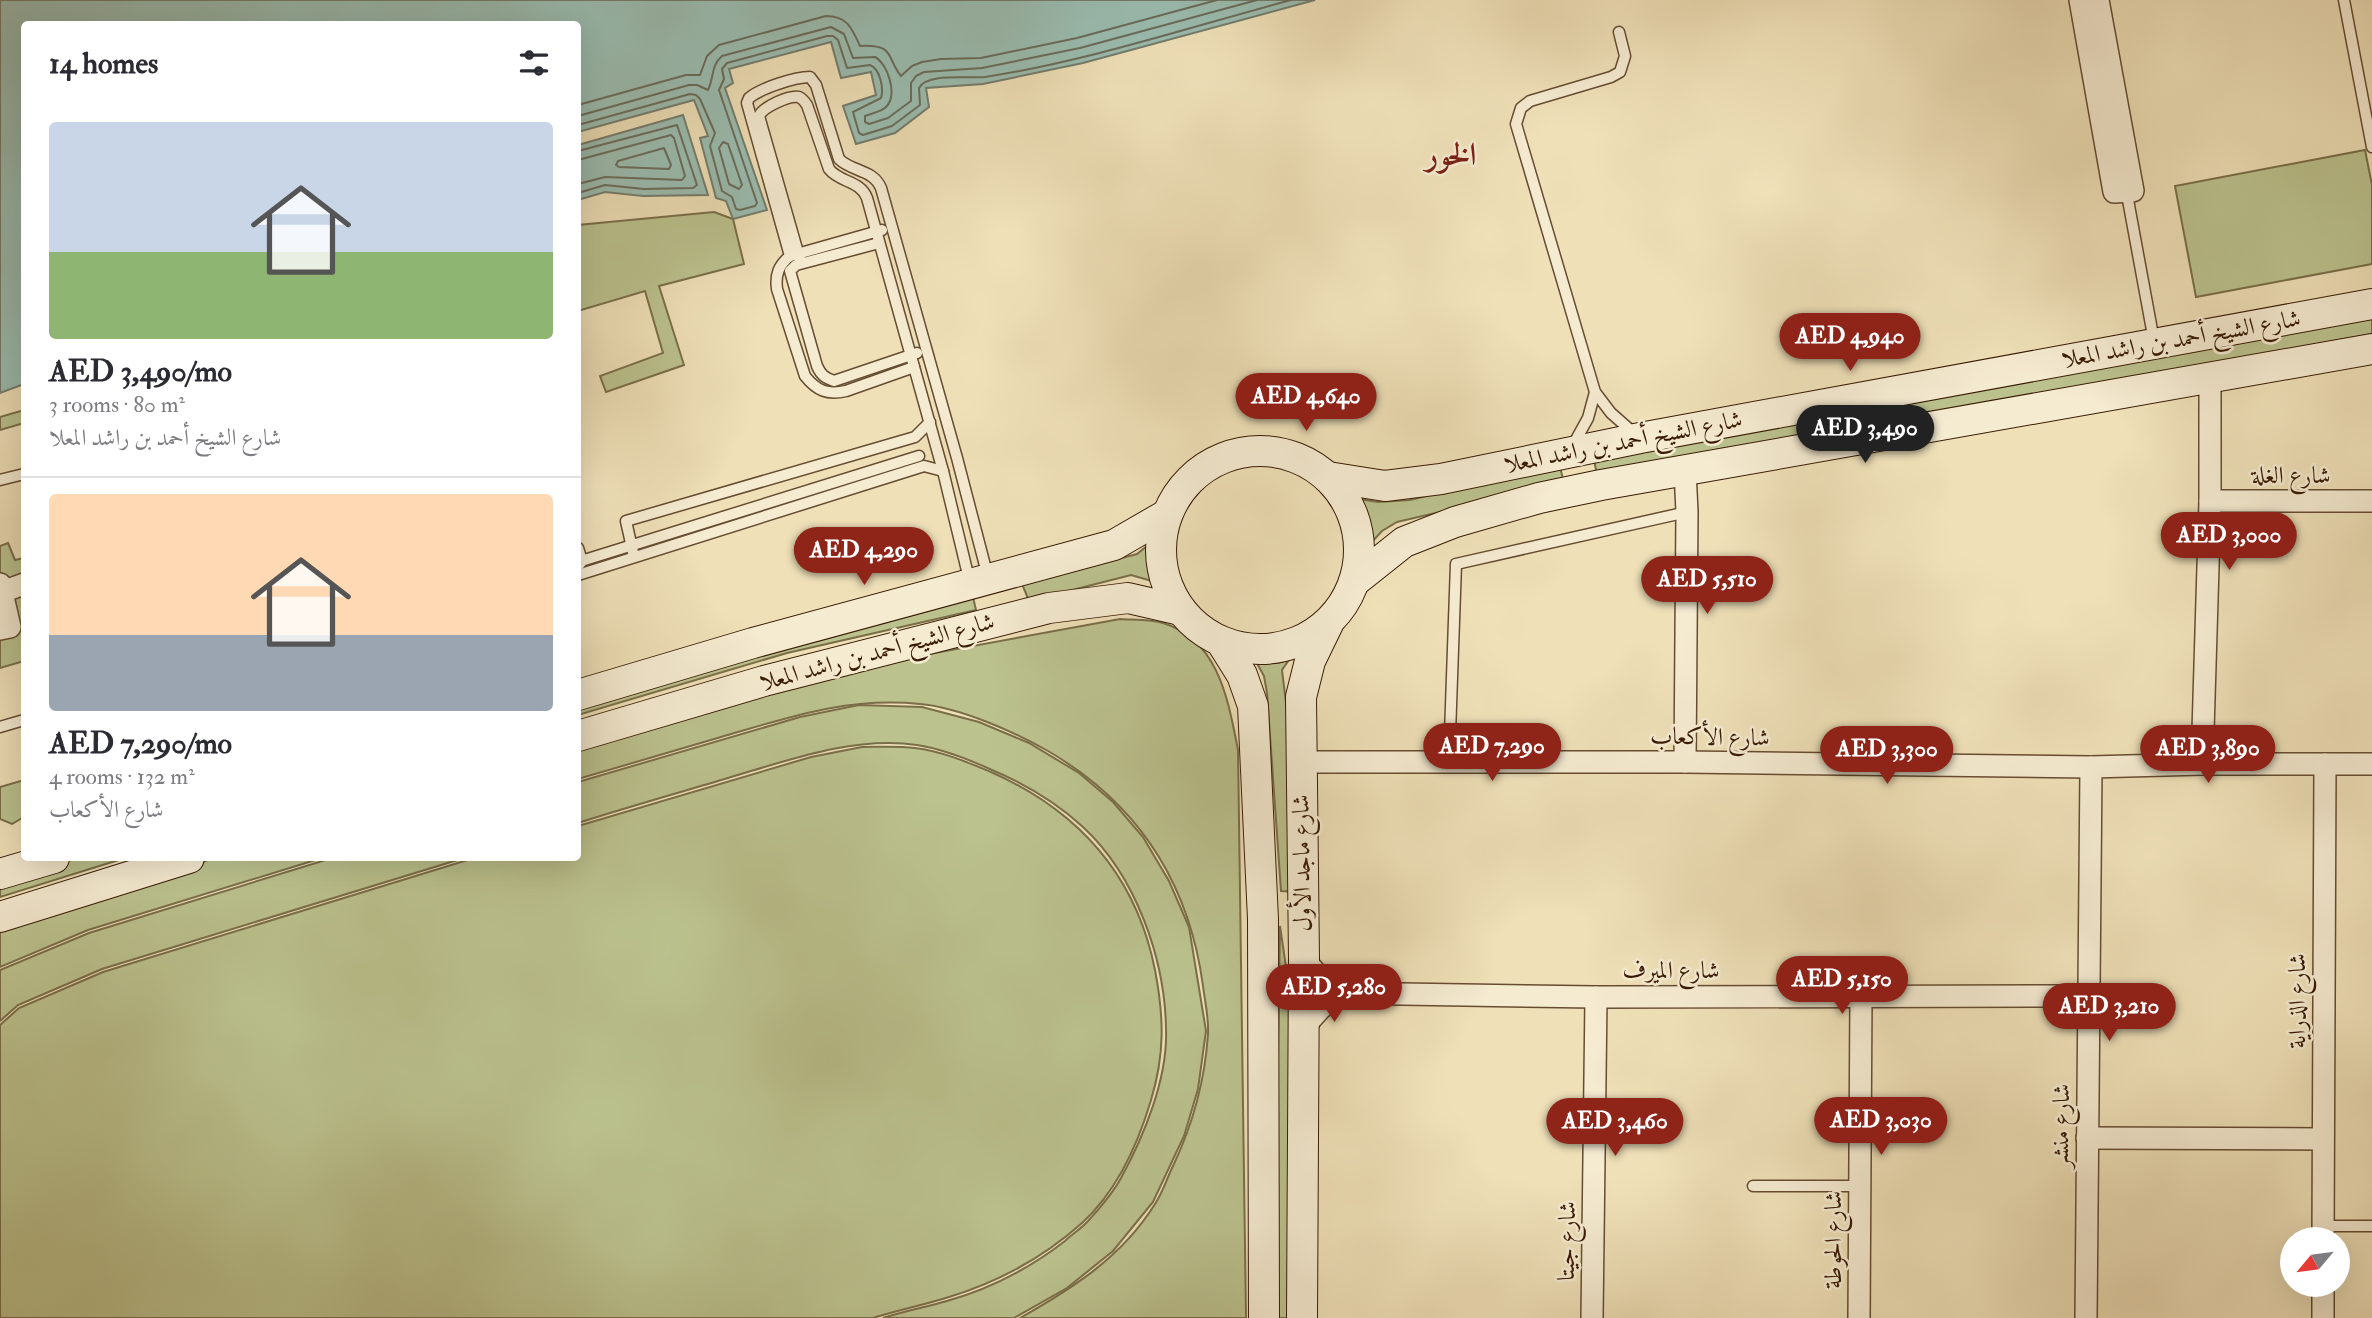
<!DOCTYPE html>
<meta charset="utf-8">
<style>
:root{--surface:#fff;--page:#f7f7f7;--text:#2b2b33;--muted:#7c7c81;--line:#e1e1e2;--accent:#8f2418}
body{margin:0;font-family:"IM FELL Double Pica",Amiri,serif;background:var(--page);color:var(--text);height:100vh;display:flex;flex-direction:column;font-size:26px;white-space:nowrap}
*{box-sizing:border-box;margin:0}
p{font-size:23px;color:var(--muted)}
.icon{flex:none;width:38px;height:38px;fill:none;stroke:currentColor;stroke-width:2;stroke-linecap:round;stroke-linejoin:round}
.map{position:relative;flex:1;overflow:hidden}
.side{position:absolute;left:21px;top:21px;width:560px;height:840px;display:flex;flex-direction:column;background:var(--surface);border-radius:7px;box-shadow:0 7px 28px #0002}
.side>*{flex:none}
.needle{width:46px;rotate:241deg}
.fabs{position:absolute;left:2280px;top:1227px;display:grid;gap:14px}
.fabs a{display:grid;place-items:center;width:70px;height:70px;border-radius:50%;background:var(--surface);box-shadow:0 7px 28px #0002;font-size:35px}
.price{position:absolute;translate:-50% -60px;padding:0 16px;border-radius:24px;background:var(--accent);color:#fff;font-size:23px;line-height:46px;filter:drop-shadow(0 2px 4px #0008)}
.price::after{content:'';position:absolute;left:50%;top:42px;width:21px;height:16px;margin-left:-10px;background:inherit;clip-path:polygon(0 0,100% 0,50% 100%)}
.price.current{background:#222;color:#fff}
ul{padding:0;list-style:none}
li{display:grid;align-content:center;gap:14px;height:371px;padding:0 28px}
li+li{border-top:2px solid var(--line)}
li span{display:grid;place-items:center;height:217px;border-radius:7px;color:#555}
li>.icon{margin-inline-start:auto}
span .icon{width:126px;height:126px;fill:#fffc;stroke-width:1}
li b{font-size:30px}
h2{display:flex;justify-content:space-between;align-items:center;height:84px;padding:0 28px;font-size:30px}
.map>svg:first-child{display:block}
</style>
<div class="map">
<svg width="2372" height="1318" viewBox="0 0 2372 1318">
<rect width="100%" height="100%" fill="#efe0b8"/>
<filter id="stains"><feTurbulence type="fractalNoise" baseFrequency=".00286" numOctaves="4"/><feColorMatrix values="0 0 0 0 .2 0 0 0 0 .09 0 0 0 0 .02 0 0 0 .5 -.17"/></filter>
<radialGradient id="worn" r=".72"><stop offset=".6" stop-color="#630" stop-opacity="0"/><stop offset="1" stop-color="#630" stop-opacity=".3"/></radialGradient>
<g fill="#bbc28e" stroke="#7a6e49" stroke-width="2">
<path d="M2365 150 2372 185V264L2196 297 2175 186Z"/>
<path d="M714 212 733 219 744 264 659 286 684 365 606 392 600 376 663 353 645 291 578 311V225Z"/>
<path d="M2372 314V334L1597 475 1594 460Z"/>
<path d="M24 410V423L0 430V417Z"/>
<path d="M1559 463 1564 483 1397 522 1382 531 1370 544C1370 526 1367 514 1359 499L1378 502 1410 500Z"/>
<path d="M1153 541 1154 569 1159 583 1131 575 1029 601 1022 584 1137 554Z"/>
<path d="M8 543 15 560 24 558V661L0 668V546Z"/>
<path d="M972 593 976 610 787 653 578 715V698Z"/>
<path d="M1120 619C1133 620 1151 619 1163 623 1219 640 1228 700 1238 750L1246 1318H1020C1073 1288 1122 1257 1155 1204 1163 1192 1167 1178 1173 1166 1193 1124 1205 1080 1208 1034 1209 1019 1205 1002 1203 986 1189 882 1139 804 1048 751 1015 732 958 707 920 704 847 697 790 717 721 737 673 751 625 765 578 779V743L765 684Z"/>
<path d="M1291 657 1282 670 1297 794 1296 892 1281 891 1267 693 1264 676 1254 658Z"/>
<path d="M859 705 922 707 979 722 1029 743 1079 773 1113 802 1143 837 1169 881 1189 927 1206 1031 1198 1089 1184 1136 1153 1202 1113 1251 1067 1288 1014 1318H883C904 1311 926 1307 947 1301 990 1289 1030 1268 1065 1241 1072 1234 1081 1229 1088 1221 1099 1209 1113 1193 1121 1178 1144 1136 1168 1078 1166 1029 1165 959 1136 876 1083 827 1057 803 1025 784 992 770 968 759 943 749 917 745 853 736 789 760 728 778 678 793 628 807 578 823V782L800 717Z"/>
<path d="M862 747C880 747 898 746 915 748 941 751 967 762 991 772 1079 811 1136 875 1155 970 1164 1017 1165 1054 1151 1100 1138 1144 1116 1192 1082 1223 1044 1257 998 1282 949 1297 924 1305 898 1310 873 1318H0V1025L19 1008 103 972 474 858H578V826L811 757Z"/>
<path d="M24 780V817L12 824 0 819V787Z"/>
<path d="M66 858H125L0 897V878Z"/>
<path d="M215 858H322L88 930 0 967V922Z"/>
<path d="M332 858H464L102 969 18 1005 0 1021V970L89 933Z"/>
<path d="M1280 926 1293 1015 1289 1318H1274Z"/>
</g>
<g fill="#9abdb1" stroke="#737c6c" stroke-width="2">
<path d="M0 0H1315L1083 63 983 84 926 88 929 107 895 133 856 144 843 106 876 95 871 72 841 78 831 42 729 69 733 83 725 88 767 210 733 219 726 201 716 198 700 138 708 136 694 100 578 132V24H24V384L0 393Z"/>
<path d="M683 115 708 195 643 196 605 192 578 200V145Z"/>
</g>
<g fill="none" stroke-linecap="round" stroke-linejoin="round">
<g stroke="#6a6c5a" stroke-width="2">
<path d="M578 105 686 75H700L707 56 719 45 826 16C848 16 852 29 860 46 896 44 886 58 901 76L912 66 922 62 941 59 981 58 1077 38 1217 0"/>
<path d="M578 116 689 85H697L708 90C714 78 711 65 722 56L831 27 844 34 853 58 875 57C888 64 898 95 886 107 881 112 872 113 865 116V122L869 124 888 118 911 101V83L916 76 924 72 982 68 1080 48 1257 0"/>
<path d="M578 125 690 94 696 95 700 99 715 133 710 146 722 191 732 197 736 209 740 210 755 206 757 203 719 90 724 79 722 69 727 63 827 36H833L838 40 847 68 870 65C880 69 884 88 881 98L853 112 859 133 863 135 892 126 920 105 919 88C927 72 969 79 985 77 1088 61 1190 27 1291 0"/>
<path d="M723 142 728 144 742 185 739 189 729 184 719 148Z"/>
<path d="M664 148 671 165 669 169 619 167 616 165 618 161Z"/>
<path d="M578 151 677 125 697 185 693 188 644 189 605 185 578 193"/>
<path d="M578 160 671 135 674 138 685 176 682 180 605 177 578 184"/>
</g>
<g stroke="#664c31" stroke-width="13">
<g id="lane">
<path d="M2344 0 2372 147"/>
<path d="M1619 32 1625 56 1620 72 1611 77 1530 101 1521 108 1516 124 1595 392 1611 413 1636 435"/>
<path d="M2126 189 2154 341"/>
<path d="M882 230 790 256C779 265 775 274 777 289L805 376C817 391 827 395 846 391L914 367"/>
<path d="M879 243 796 265 790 271 817 366C821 375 825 378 834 381L917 353"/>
<path d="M790 256 747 103 749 98C761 88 795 77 810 77L816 85 839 159C852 172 873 169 881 188L957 458 988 577"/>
<path d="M801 263 759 116C763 107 789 95 799 97 803 99 805 102 807 105L829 169C840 183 860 180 867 198L943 471 970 583"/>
<path d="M1572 447 1588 418 1595 392"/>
<path d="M0 480 24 474V476"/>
<path d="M578 548 582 561 579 565"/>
<path d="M634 557 626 521 915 437 930 422"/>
<path d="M578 562 919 456"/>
<path d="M578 575 924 466 943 471"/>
<path d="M0 727 24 720"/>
<path d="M1449 762 1456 564 1687 512"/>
<path d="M1753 1186H1860"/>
<path d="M2323 1226H2372"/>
</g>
</g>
<g stroke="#664c31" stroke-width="24">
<g id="street">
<path d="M2080 0 2114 192 2133 191 2098 0"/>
<path d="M2210 501H2372"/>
<path d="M0 584 10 627 0 629"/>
<path d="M2 592 24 584"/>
<path d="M1300 762H1685L2091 767 2202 764H2372"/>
<path d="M1685 762 1687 512 1685 471"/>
<path d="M2202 764 2210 501V379"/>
<path d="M1304 959 1325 984 1339 993 1596 997 2088 996"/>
<path d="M1303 1028 1320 1009 1339 993"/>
<path d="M2087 1138 2323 1139"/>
<path d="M2323 1239 2325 764"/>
<path d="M2323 1284V1318"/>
<path d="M1592 1318 1596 997"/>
<path d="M1859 1318 1861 995"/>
<path d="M2086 1318 2091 767"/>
</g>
</g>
<g stroke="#391b04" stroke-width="32">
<g id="secondary">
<circle cx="1260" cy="550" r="99"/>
<path d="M1328 477 1385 486 1441 479 1640 438 2372 304"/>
<path d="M1355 581 1404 542 1455 522 1539 498 1601 485 2372 349"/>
<path d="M1222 643 1242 675 1253 706 1263 919 1264 1318"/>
<path d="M578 695 753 643 1114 545 1166 515"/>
<path d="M578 736 764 681 1049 608 1128 598 1180 610"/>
<path d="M0 874 54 858"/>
<path d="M0 917 189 858"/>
<path d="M1302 1318 1304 959 1301 697 1310 661 1328 624"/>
</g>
</g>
<use href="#lane" stroke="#f5ebd1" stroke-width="10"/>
<use href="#street" stroke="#f5ebd1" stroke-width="21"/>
<use href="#secondary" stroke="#f5ebd1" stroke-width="30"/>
</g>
<g text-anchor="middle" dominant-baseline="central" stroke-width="5" stroke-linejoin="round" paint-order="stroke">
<g font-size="24" fill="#391b04" stroke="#f5ebd1">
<text transform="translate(2181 339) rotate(-10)">شارع الشيخ أحمد بن راشد المعلا</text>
<text transform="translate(1623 442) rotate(-11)">شارع الشيخ أحمد بن راشد المعلا</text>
<text x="2291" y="475">شارع الغلة</text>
<text transform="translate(877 652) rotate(-15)">شارع الشيخ أحمد بن راشد المعلا</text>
<text transform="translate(1710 737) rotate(1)">شارع الأكعاب</text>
<text transform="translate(1302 863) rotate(-91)">شارع ماجد الأول</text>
<text x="1671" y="970">شارع الميرف</text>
<text transform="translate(2297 1001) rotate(-90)">شارع الذراية</text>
<text transform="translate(2061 1126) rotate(-89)">شارع منشر</text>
<text transform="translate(1833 1240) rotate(-90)">شارع الحوطة</text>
<text transform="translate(1567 1241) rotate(-89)">شارع جيتا</text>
</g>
<g font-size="32" font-weight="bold" fill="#7a1f14" stroke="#f5ebd1">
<text x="1451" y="155">الخور</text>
</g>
</g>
<rect width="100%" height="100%" filter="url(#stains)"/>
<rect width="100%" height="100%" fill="url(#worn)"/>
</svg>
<div class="fabs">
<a><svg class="needle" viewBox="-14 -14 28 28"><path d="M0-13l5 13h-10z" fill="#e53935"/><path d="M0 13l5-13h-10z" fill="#7c7c81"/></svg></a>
</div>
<b class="price" style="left:1850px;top:373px">AED 4,940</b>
<b class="price" style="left:1306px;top:433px">AED 4,640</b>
<b class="price current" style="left:1865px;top:465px">AED 3,490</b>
<b class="price" style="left:2229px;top:572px">AED 3,000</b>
<b class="price" style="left:864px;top:587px">AED 4,290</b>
<b class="price" style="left:1707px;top:616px">AED 5,510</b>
<b class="price" style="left:1492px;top:783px">AED 7,290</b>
<b class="price" style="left:2208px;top:785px">AED 3,890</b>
<b class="price" style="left:1887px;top:786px">AED 3,300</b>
<b class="price" style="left:1842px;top:1016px">AED 5,150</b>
<b class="price" style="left:1334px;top:1024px">AED 5,280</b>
<b class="price" style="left:2109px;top:1043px">AED 3,210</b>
<b class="price" style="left:1881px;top:1157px">AED 3,030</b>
<b class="price" style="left:1615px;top:1158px">AED 3,460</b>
<section class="side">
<h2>14 homes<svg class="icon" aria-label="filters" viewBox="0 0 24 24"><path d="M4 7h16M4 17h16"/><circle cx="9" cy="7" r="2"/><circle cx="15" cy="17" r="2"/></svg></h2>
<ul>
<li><span style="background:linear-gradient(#c9d6e8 60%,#8fb573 0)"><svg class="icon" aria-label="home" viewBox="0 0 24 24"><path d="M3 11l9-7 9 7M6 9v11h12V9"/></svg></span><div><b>AED 3,490/mo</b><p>3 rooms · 80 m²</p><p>شارع الشيخ أحمد بن راشد المعلا</p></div></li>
<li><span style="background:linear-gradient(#ffd9b3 65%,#9aa5b1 0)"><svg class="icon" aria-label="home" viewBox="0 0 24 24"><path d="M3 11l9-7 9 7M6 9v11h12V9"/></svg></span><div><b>AED 7,290/mo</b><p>4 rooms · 132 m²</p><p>شارع الأكعاب</p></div></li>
</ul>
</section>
</div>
